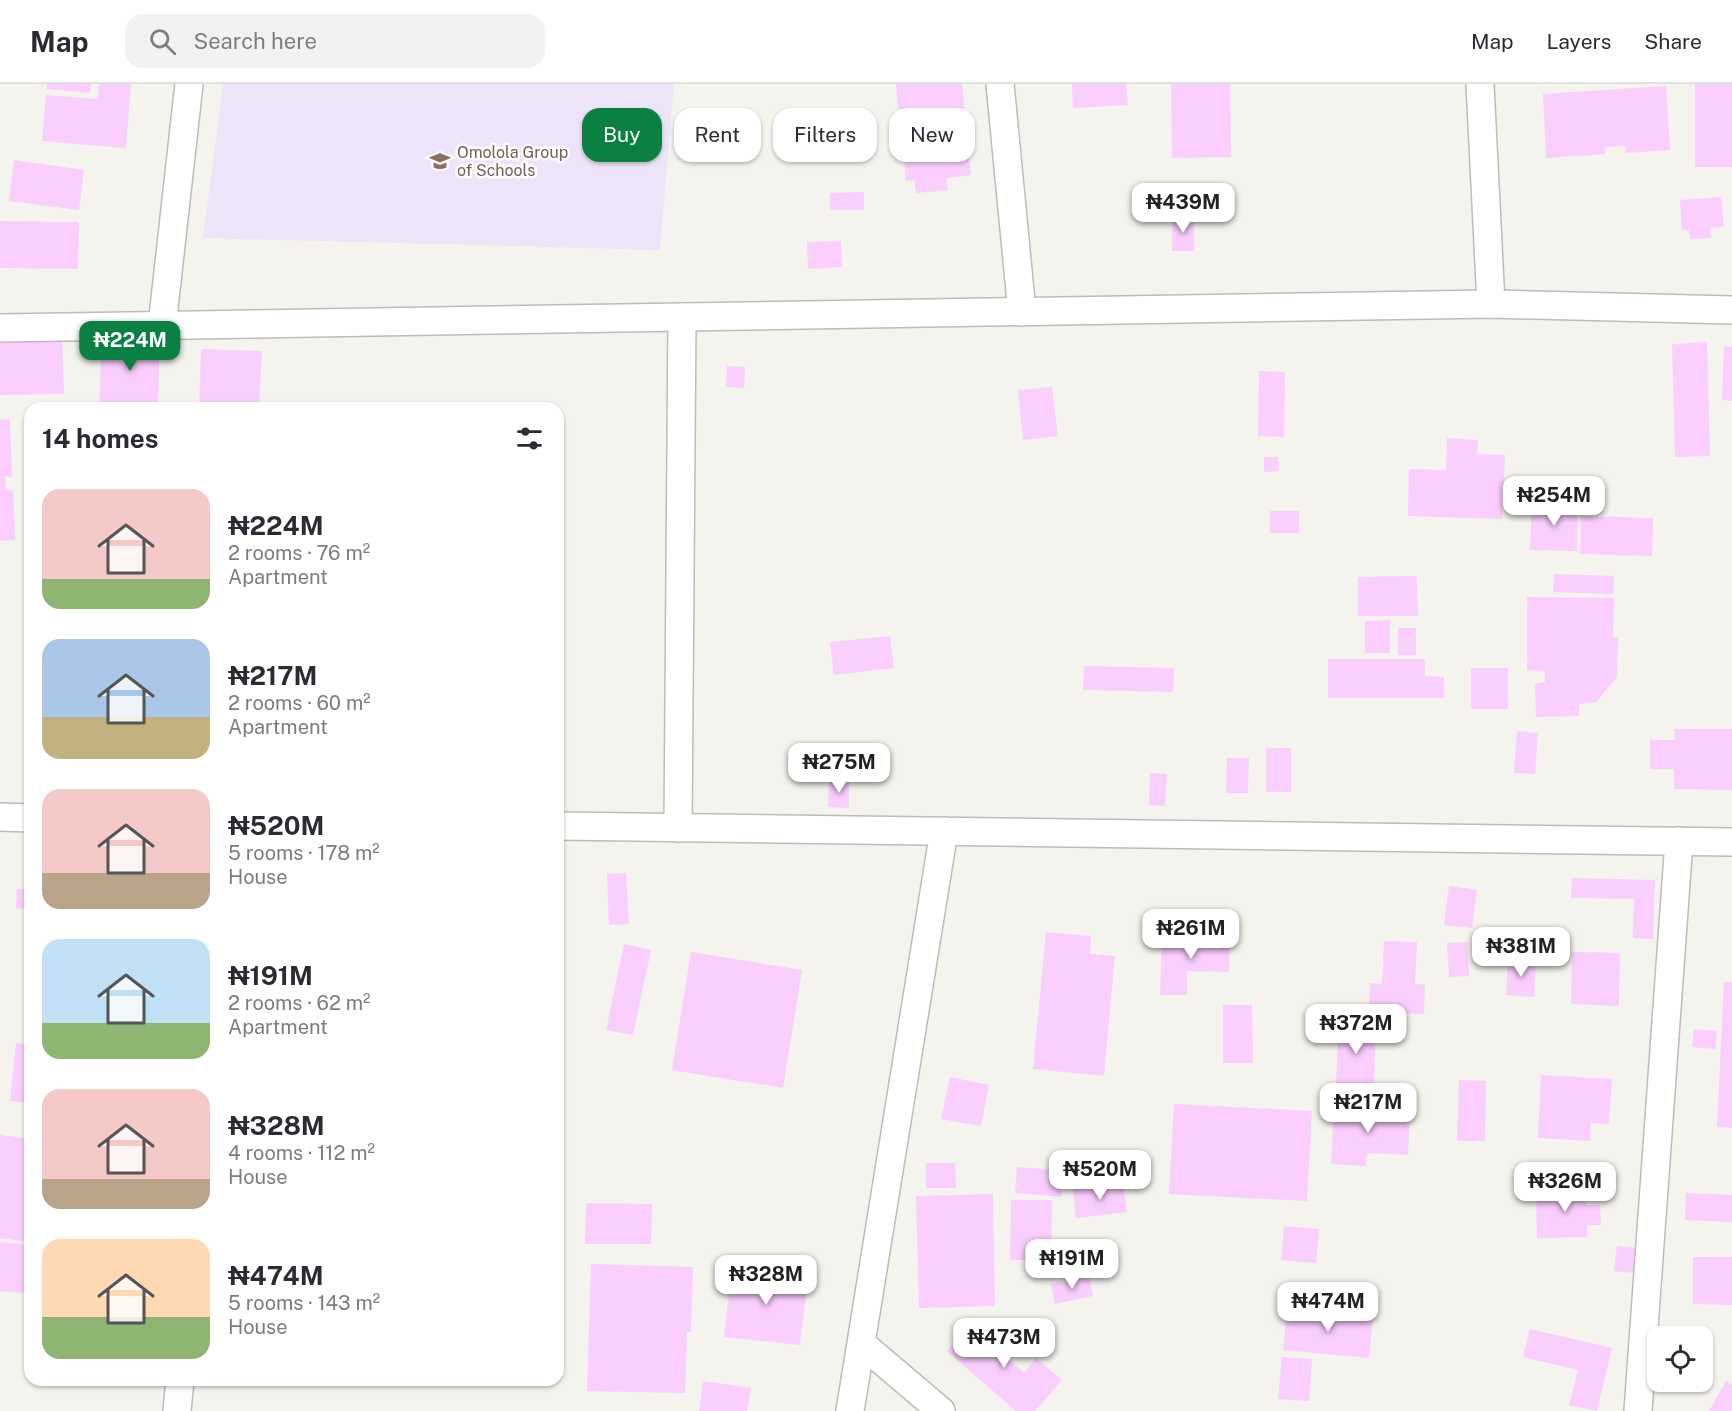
<!DOCTYPE html>
<meta charset="utf-8">
<style>
:root{--surface:#fff;--page:#f2f2f3;--text:#2b2b33;--muted:#7c7c81;--line:#e1e1e2;--accent:#0b8043}
body{margin:0;font-family:"Public Sans",sans-serif;background:var(--page);color:var(--text);height:100vh;display:flex;flex-direction:column;font-size:22px;white-space:nowrap}
*{box-sizing:border-box;margin:0}
p{font-size:20px;color:var(--muted)}
.icon{flex:none;width:33px;height:33px;fill:none;stroke:currentColor;stroke-width:2;stroke-linecap:round;stroke-linejoin:round}
.map{position:relative;flex:1;overflow:hidden}
.panel{position:absolute;left:24px;top:318px;width:540px;height:984px;display:flex;flex-direction:column;background:var(--surface);border-radius:18px;box-shadow:0 2px 4px #0004}
.panel>*{flex:none}
.guide{position:absolute;left:582px;top:24px;width:570px;height:54px;display:flex;gap:12px}
.buttons{position:absolute;left:1647px;top:1242px;display:grid;gap:12px}
.buttons a{display:grid;place-items:center;width:66px;height:66px;border-radius:12px;background:var(--surface);box-shadow:0 2px 4px #0004;font-size:30px}
.price{position:absolute;translate:-50% -51px;padding:0 14px;border-radius:12px;background:#fff;color:#222;font-size:20px;line-height:39px;filter:drop-shadow(0 2px 3px #0008)}
.price::after{content:'';position:absolute;left:50%;top:36px;width:18px;height:14px;margin-left:-9px;background:inherit;clip-path:polygon(0 0,100% 0,50% 100%)}
.price.on{background:var(--accent);color:#fff}
ul{padding:0;list-style:none}
li{display:flex;align-items:center;gap:18px;height:150px;padding:0 18px}
li span{display:grid;place-items:center;flex:none;width:168px;height:120px;border-radius:18px;color:#555}
li>.icon{margin-inline-start:auto}
span .icon{width:72px;height:72px;fill:#fffc;stroke-width:1}
li b{font-size:26px}
h2{display:flex;justify-content:space-between;align-items:center;height:72px;padding:0 18px;font-size:26px}
.pill{padding:0 21px;border-radius:18px;background:var(--surface);box-shadow:0 2px 4px #0004;font-size:21px;line-height:54px}
.pill.on{background:var(--accent);color:#fff}
header{display:flex;align-items:center;gap:36px;box-sizing:border-box;height:84px;padding:0 30px;background:var(--surface);border-bottom:2px solid var(--line)}
header strong{font-size:28px}
nav{display:flex;gap:33px;margin-inline-start:auto;font-size:21px}
.search{width:420px;height:54px;background:var(--page);display:flex;align-items:center;gap:15px;box-sizing:border-box;padding:0 21px;border-radius:18px;color:var(--muted);font-size:22px}
.map>svg:first-child{display:block}
</style>
<header>
<strong>Map</strong>
<div class="search"><svg class="icon" aria-label="search" viewBox="0 0 24 24"><circle cx="10" cy="10" r="6"/><path d="M15 15l6 6"/></svg>Search here</div>
<nav><a>Map</a><a>Layers</a><a>Share</a></nav>
</header>
<div class="map">
<svg width="1732" height="1327" viewBox="0 0 1732 1327">
<rect width="100%" height="100%" fill="#f5f3ee"/>
<path fill="#eee4f9" d="M223 0H674L660 166 203 154Z"/>
<g fill="#facefe">
<path d="M47 0H91L90 9 47 5Z"/>
<path d="M99 0H131L126 64 42 57 46 11 98 15Z"/>
<path d="M896 0H962L971 91 946 94 948 106 916 109 914 96 906 97Z"/>
<path d="M1072 0H1126L1128 21 1073 24Z"/>
<path d="M1171 0H1230L1231 73 1172 74Z"/>
<rect x="1695" y="0" width="37" height="83"/>
<path d="M1666 2 1670 66 1626 69V62L1605 63V70L1546 74 1543 10Z"/>
<path d="M14 76 84 86 79 126 9 117Z"/>
<path d="M864 108V126H830V109Z"/>
<path d="M1721 113 1724 143 1710 144 1711 154 1690 155 1689 146H1682L1680 116Z"/>
<rect x="1172" y="132" width="22" height="35"/>
<path d="M0 137 79 138 78 185 0 184Z"/>
<path d="M841 157 842 183 808 185 807 158Z"/>
<path d="M62 248 64 310 0 311V250Z"/>
<path d="M102 250 160 252 158 324H99Z"/>
<path d="M1707 258 1710 372 1675 373 1672 260Z"/>
<path d="M1724 262 1732 263V317L1722 316Z"/>
<path d="M201 265 262 267 259 324H199Z"/>
<path d="M727 282 745 283 744 304 726 303Z"/>
<path d="M1259 287 1285 288 1284 353 1258 352Z"/>
<path d="M1052 303 1058 352 1023 356 1018 306Z"/>
<path d="M10 335 12 393 5 392 6 406H13L15 456 0 457V336Z"/>
<path d="M1447 354 1478 356 1477 370 1505 371 1502 435 1408 432 1409 385 1446 386Z"/>
<path d="M1264 373H1278L1279 387 1264 388Z"/>
<path d="M1532 419 1578 421 1577 467 1530 466Z"/>
<rect x="1270" y="427" width="29" height="22"/>
<path d="M1581 432 1653 434 1652 472 1580 470Z"/>
<path d="M1554 490 1614 492 1613 510 1553 508Z"/>
<path d="M1417 492 1418 532H1358V493Z"/>
<path d="M1527 513 1614 514 1613 553H1618L1617 593 1596 618 1579 620V632L1536 633 1535 600 1545 598V587L1527 586Z"/>
<path d="M1390 536V569H1365V537Z"/>
<rect x="1398" y="544" width="18" height="27"/>
<path d="M890 552 894 584 834 591 830 558Z"/>
<path d="M1328 575H1425V592L1444 593V614H1328Z"/>
<path d="M1084 582 1174 584 1173 608 1083 606Z"/>
<rect x="1471" y="584" width="37" height="41"/>
<path d="M1674 645H1732V706L1674 705V685H1650V656H1675Z"/>
<path d="M1517 647 1538 649 1535 690 1514 689Z"/>
<rect x="1266" y="664" width="25" height="44"/>
<path d="M1227 674H1249L1248 709H1226Z"/>
<path d="M1150 689 1167 690 1165 722 1149 721Z"/>
<path d="M829 695 849 696V724L828 723Z"/>
<path d="M626 789 629 840 609 841 607 790Z"/>
<path d="M1572 794 1655 796 1653 855 1633 854 1634 815 1571 814Z"/>
<path d="M1449 802 1477 806 1472 844 1444 841Z"/>
<path d="M17 805 30 806V825L16 824Z"/>
<path d="M1046 848 1091 852 1090 870 1115 872 1104 992 1033 985Z"/>
<path d="M1162 851 1230 852 1229 888 1187 887V911H1160Z"/>
<path d="M1384 857 1417 858 1415 900 1425 901 1424 930 1369 928 1370 899 1382 900Z"/>
<path d="M1467 858 1469 892 1449 893 1447 859Z"/>
<path d="M624 860 651 866 633 951 606 946Z"/>
<path d="M691 868 802 886 783 1004 672 986Z"/>
<path d="M1572 868 1620 869 1619 922 1571 920Z"/>
<path d="M1508 876 1536 878 1534 913 1506 911Z"/>
<path d="M1724 898H1732V1044L1717 1043Z"/>
<path d="M1223 921H1252L1253 979H1223Z"/>
<path d="M1339 941 1376 942 1374 1001 1336 999Z"/>
<path d="M1694 945 1717 947 1715 965 1692 963Z"/>
<path d="M16 959 30 961V1019L10 1017Z"/>
<path d="M1541 991 1612 995 1609 1040 1591 1039 1590 1057 1538 1054Z"/>
<path d="M950 993 989 1001 981 1042 941 1035Z"/>
<path d="M1459 996 1486 997 1485 1057H1457Z"/>
<path d="M1174 1020 1312 1027 1307 1117 1169 1110Z"/>
<path d="M1334 1022 1410 1026 1408 1071 1367 1069 1366 1082 1331 1080Z"/>
<path d="M0 1051 30 1055V1158L0 1154Z"/>
<path d="M926 1079H955L956 1104H926Z"/>
<path d="M1017 1083 1064 1087 1061 1113 1015 1109Z"/>
<path d="M1123 1100 1127 1128 1076 1134 1073 1105Z"/>
<path d="M1586 1104V1121H1600L1601 1141H1587V1153L1537 1154 1536 1105Z"/>
<path d="M1686 1109 1732 1111V1138L1685 1136Z"/>
<path d="M993 1110 995 1222 919 1224 916 1112Z"/>
<path d="M1011 1116H1052L1051 1176H1010Z"/>
<path d="M586 1119 652 1120 651 1160H585Z"/>
<path d="M1284 1142 1319 1145 1316 1179 1281 1176Z"/>
<path d="M0 1158 30 1161 29 1209 0 1207Z"/>
<path d="M1617 1162 1637 1164 1634 1189 1614 1187Z"/>
<path d="M1693 1173H1732V1221L1693 1220Z"/>
<path d="M591 1180 693 1183 691 1248H687L685 1309 587 1307Z"/>
<path d="M732 1183 808 1192 800 1261 724 1253Z"/>
<path d="M1089 1192 1093 1212 1055 1220 1051 1200Z"/>
<path d="M1287 1225 1373 1233 1369 1274 1283 1266Z"/>
<path d="M970 1240 987 1255 998 1242 1015 1256 1002 1269 1024 1289 1036 1274 1062 1296 1035 1327H1016L947 1267Z"/>
<path d="M1530 1245 1612 1264 1597 1327 1569 1321 1578 1286 1523 1273Z"/>
<path d="M1282 1273 1312 1275 1309 1317 1278 1315Z"/>
<path d="M703 1297 751 1304 747 1327H699Z"/>
<path d="M1726 1297 1732 1301V1327H1709Z"/>
</g>
<g fill="none" stroke-linecap="round" stroke-linejoin="round">
<g stroke="#bebcb8" stroke-width="30">
<g id="minor">
<path d="M1000 0 1022 228"/>
<path d="M1480 0 1491 220"/>
<path d="M162 242 189 0"/>
<path d="M0 244 1491 220 1732 226"/>
<path d="M0 733 30 734"/>
<path d="M558 742 1732 758"/>
<path d="M678 744 682 233"/>
<path d="M862 1260 941 1327"/>
<path d="M177 1327 180 1296"/>
<path d="M850 1327 944 747"/>
<path d="M1638 1327 1679 757"/>
</g>
</g>
<use href="#minor" stroke="#fff" stroke-width="27"/>
</g>
<defs>
<g id="school-bare" transform="scale(1.62)"><path d="M0-5L7-2L0 1L-7-2ZM-4 1L0 2.5L4 1V4Q0 6-4 4Z" fill="#8d6e63" stroke="#fff" stroke-width="2.5" paint-order="stroke"/></g>
</defs>
<g fill-rule="evenodd">
<use href="#school-bare" x="440" y="77"/>
</g>
<g text-anchor="middle" dominant-baseline="central" stroke-width="5" stroke-linejoin="round" paint-order="stroke">
<g font-size="16" fill="#785e54" stroke="#fff" text-anchor="start">
<text x="457" y="68">Omolola Group<tspan x="457" dy="18">of Schools</tspan></text>
</g>
</g>
</svg>
<div class="buttons">
<a><svg class="icon" aria-label="locate" viewBox="0 0 24 24"><circle cx="12" cy="12" r="6"/><path d="M12 2v4M12 18v4M2 12h4M18 12h4"/></svg></a>
</div>
<b class="price" style="left:1183px;top:150px">₦439M</b>
<b class="price on" style="left:130px;top:288px">₦224M</b>
<b class="price" style="left:1554px;top:443px">₦254M</b>
<b class="price" style="left:839px;top:710px">₦275M</b>
<b class="price" style="left:1191px;top:876px">₦261M</b>
<b class="price" style="left:1521px;top:894px">₦381M</b>
<b class="price" style="left:1356px;top:971px">₦372M</b>
<b class="price" style="left:1368px;top:1050px">₦217M</b>
<b class="price" style="left:1100px;top:1117px">₦520M</b>
<b class="price" style="left:1565px;top:1129px">₦326M</b>
<b class="price" style="left:1072px;top:1206px">₦191M</b>
<b class="price" style="left:766px;top:1222px">₦328M</b>
<b class="price" style="left:1328px;top:1249px">₦474M</b>
<b class="price" style="left:1004px;top:1285px">₦473M</b>
<div class="guide">
<a class="pill on">Buy</a>
<a class="pill">Rent</a>
<a class="pill">Filters</a>
<a class="pill">New</a>
</div>
<section class="panel">
<h2>14 homes<svg class="icon" aria-label="filters" viewBox="0 0 24 24"><path d="M4 7h16M4 17h16"/><circle cx="9" cy="7" r="2"/><circle cx="15" cy="17" r="2"/></svg></h2>
<ul>
<li><span style="background:linear-gradient(#f6c9c9 75%,#8fb573 0)"><svg class="icon" aria-label="home" viewBox="0 0 24 24"><path d="M3 11l9-7 9 7M6 9v11h12V9"/></svg></span><div><b>₦224M</b><p>2 rooms · 76 m²</p><p>Apartment</p></div></li>
<li><span style="background:linear-gradient(#a9c7e8 65%,#c2b280 0)"><svg class="icon" aria-label="home" viewBox="0 0 24 24"><path d="M3 11l9-7 9 7M6 9v11h12V9"/></svg></span><div><b>₦217M</b><p>2 rooms · 60 m²</p><p>Apartment</p></div></li>
<li><span style="background:linear-gradient(#f6c9c9 70%,#b9a48a 0)"><svg class="icon" aria-label="home" viewBox="0 0 24 24"><path d="M3 11l9-7 9 7M6 9v11h12V9"/></svg></span><div><b>₦520M</b><p>5 rooms · 178 m²</p><p>House</p></div></li>
<li><span style="background:linear-gradient(#bfe0f5 70%,#8fb573 0)"><svg class="icon" aria-label="home" viewBox="0 0 24 24"><path d="M3 11l9-7 9 7M6 9v11h12V9"/></svg></span><div><b>₦191M</b><p>2 rooms · 62 m²</p><p>Apartment</p></div></li>
<li><span style="background:linear-gradient(#f6c9c9 75%,#b9a48a 0)"><svg class="icon" aria-label="home" viewBox="0 0 24 24"><path d="M3 11l9-7 9 7M6 9v11h12V9"/></svg></span><div><b>₦328M</b><p>4 rooms · 112 m²</p><p>House</p></div></li>
<li><span style="background:linear-gradient(#ffd9b3 65%,#8fb573 0)"><svg class="icon" aria-label="home" viewBox="0 0 24 24"><path d="M3 11l9-7 9 7M6 9v11h12V9"/></svg></span><div><b>₦474M</b><p>5 rooms · 143 m²</p><p>House</p></div></li>
</ul>
</section>
</div>
